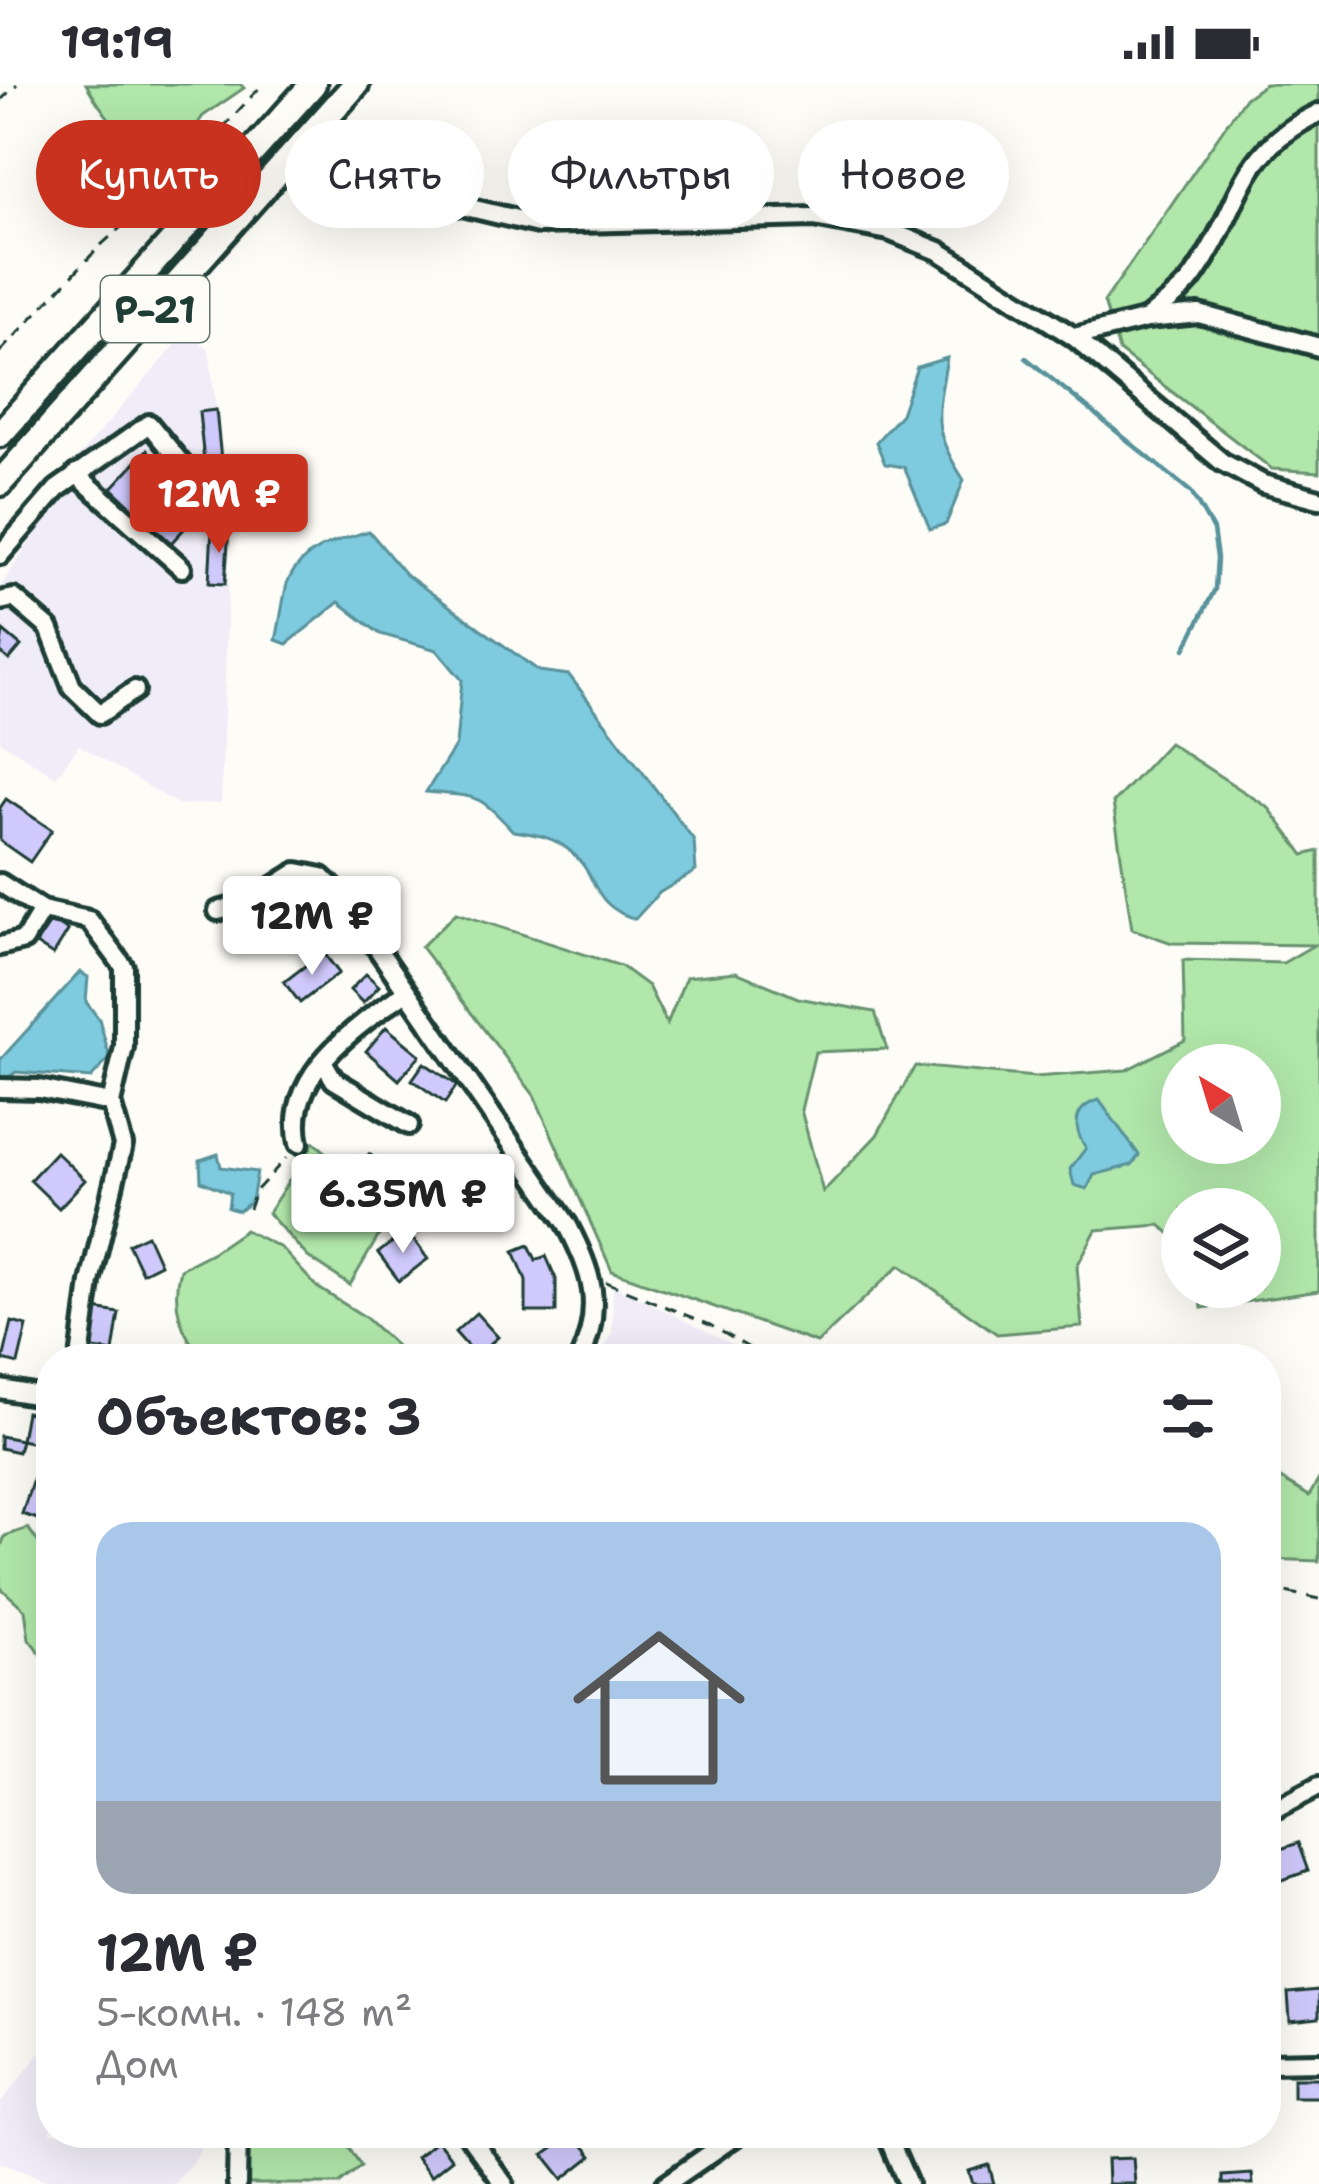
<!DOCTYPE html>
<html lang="ru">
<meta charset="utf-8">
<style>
:root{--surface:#fff;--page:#f2f2f3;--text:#2b2b33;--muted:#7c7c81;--line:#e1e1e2;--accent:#c8321e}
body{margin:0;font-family:"Shantell Sans",sans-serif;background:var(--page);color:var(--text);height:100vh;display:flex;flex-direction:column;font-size:45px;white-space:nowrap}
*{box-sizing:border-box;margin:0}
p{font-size:39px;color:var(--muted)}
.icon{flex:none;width:66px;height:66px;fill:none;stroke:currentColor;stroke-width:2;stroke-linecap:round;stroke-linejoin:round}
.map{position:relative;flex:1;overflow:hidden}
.panel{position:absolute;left:36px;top:1260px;width:1245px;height:804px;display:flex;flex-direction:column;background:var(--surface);border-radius:48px;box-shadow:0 12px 48px #0002}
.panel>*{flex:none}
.top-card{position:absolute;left:36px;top:36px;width:1248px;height:108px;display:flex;gap:24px}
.needle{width:78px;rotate:322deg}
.tools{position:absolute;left:1161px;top:960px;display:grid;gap:24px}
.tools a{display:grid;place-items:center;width:120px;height:120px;border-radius:50%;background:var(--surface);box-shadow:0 12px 48px #0002;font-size:60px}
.price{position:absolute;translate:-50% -102px;padding:0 27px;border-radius:12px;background:#fff;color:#222;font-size:39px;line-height:78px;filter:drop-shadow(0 3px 6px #0008)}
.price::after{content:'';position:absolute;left:50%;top:72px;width:36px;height:27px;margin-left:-18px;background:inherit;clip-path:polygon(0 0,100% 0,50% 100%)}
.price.selected{background:var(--accent);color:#fff}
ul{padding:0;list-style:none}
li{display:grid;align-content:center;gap:24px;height:636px;padding:0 60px}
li+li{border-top:3px solid var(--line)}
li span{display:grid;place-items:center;height:372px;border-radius:36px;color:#555}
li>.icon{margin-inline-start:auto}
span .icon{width:216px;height:216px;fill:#fffc;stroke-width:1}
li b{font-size:51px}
h2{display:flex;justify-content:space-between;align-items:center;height:144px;padding:0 60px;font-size:51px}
.pill{padding:0 42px;border-radius:54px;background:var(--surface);box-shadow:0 12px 48px #0002;font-size:42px;line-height:108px}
.pill.selected{background:var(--accent);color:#fff}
.status{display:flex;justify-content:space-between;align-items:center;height:84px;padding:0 60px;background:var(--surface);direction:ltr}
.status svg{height:33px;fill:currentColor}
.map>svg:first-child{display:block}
</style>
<div class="status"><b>19:19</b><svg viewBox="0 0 49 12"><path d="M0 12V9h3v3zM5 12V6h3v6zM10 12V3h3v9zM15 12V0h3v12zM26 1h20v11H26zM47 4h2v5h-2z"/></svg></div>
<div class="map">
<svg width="1319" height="2100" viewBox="0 0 1319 2100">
<rect width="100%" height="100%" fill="#fdfcf7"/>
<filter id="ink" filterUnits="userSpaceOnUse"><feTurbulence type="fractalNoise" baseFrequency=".00833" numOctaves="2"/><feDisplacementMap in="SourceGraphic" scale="24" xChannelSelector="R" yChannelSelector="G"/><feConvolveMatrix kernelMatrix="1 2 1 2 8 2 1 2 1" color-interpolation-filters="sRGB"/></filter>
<g filter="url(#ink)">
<g fill="#f0edf8">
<path d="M187 248 209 265 230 441 221 719 179 721 79 661 56 693 0 657V503L58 415 50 405Z"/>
<path d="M613 1201 748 1268 745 1275H597L612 1251Z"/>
<path d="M51 1955V2049H205L198 2071 174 2100H57L0 2079V2020Z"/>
</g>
<g fill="#b1e7aa" stroke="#68926f" stroke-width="3" fill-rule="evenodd">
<path d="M86 0H240L244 4 203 32 174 74C126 59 111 43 86 0Z"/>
<path d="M1265 0H1319V388L1272 385 1119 267 1104 218 1244 15Z"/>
<path d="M1169 659 1269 724 1304 771 1319 767V1207L1202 1224 1199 1203H1260V1125H1182V1160L1160 1141 1096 1146 1077 1182 1082 1243 997 1250 900 1181 817 1259 612 1187 534 1011 421 863 456 829 621 882 648 902 667 940 686 893 736 888 798 914 875 928 887 965 815 968 801 1026 823 1108 877 1051 915 982 1035 993 1126 986 1185 956 1183 876 1283 879 1314 861 1172 859 1132 845 1113 719ZM1182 981H1260V1059H1182Z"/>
<path d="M314 1058 393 1127 350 1201 308 1173 268 1129Z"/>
<path d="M245 1146 281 1164 317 1203 365 1233 410 1275H204C180 1250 171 1218 180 1185L213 1168Z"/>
<path d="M1266 1386 1309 1412 1319 1395V1477L1266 1475Z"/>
<path d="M28 1444 46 1469 51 1507V1583L29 1555 25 1526 0 1503V1465L5 1452Z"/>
<path d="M243 2049H340L361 2082 339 2100H245Z"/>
</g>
<g fill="#7ecade" stroke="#58929a" stroke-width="3">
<path d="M947 274C937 332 930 344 964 396L946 440 930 445 904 383 885 380 876 358 901 330 917 283Z"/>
<path d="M369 447 405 490 539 587 569 591 694 756 696 787 659 809 635 835C588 819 600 791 569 766 552 752 533 750 513 747 476 708 479 713 426 708L456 661 462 596 437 566 380 550 339 518 287 560 276 556C280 541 284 506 288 497 304 463 337 457 369 447Z"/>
<path d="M80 888 88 893 86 918 99 935 110 974 91 994 16 988 0 999V976Z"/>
<path d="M1099 1016 1139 1071 1132 1081 1094 1091 1087 1105 1074 1101 1070 1085 1086 1064C1072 1044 1073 1023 1099 1016Z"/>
<path d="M218 1070 221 1083 257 1088 252 1117 239 1127 228 1124 230 1109 201 1097 200 1076Z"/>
</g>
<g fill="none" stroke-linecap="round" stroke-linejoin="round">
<path stroke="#58929a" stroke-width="4.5" d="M1026 274 1191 408 1213 446 1217 474 1215 505 1185 565"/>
</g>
<g fill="#d0c9fc" stroke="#1f3d34" stroke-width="3">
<path d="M216 326 222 386 205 388 199 328Z"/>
<path d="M147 366 206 421 171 459 112 404Z"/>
<path d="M212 445 229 446 225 500 209 499Z"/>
<path d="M3 547 21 562 9 576 0 568Z"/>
<path d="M6 715 52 746 30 778 0 757V724Z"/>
<path d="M52 836 68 847 53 871 36 860Z"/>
<path d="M323 868 339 889 300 919 284 898Z"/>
<path d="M366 890 379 902 363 919 350 906Z"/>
<path d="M386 943 420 971 399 996 366 967Z"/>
<path d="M424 979 457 1001 445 1019 412 996Z"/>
<path d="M56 1068 85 1096 59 1124 30 1096Z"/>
<path d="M369 1070 392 1086 385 1096 363 1080Z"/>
<path d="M419 1115 436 1130 422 1146 405 1131Z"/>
<path d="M407 1147 428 1175 399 1197 378 1169Z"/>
<path d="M147 1151 160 1180 142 1189 128 1160Z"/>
<path d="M529 1161 536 1176 546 1172 556 1195V1228H526V1196L514 1167Z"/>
<path d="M95 1225 119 1229 113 1268 88 1264Z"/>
<path d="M476 1229 498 1253 476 1272 455 1248Z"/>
<path d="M12 1238 27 1242 18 1280 3 1276Z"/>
<path d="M26 1328 40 1331 37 1346 50 1349 48 1362 21 1356Z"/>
<path d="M0 1352 21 1356 18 1368 0 1364Z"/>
<path d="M36 1385 51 1389V1415L44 1437 22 1430Z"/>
<path d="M1298 1759 1308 1787 1274 1799 1266 1770Z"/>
<path d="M1319 1906V1934L1290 1937 1288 1909Z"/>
<rect x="1293" y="1994" width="26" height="19"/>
<path d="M574 2049 592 2072 563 2095 544 2071Z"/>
<path d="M437 2056 452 2075 431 2092 416 2073Z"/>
<path d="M1133 2074 1135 2100H1108L1107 2075Z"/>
<path d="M989 2081 994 2100H973L969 2087Z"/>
<path d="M1252 2090 1253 2100H1223V2092Z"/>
</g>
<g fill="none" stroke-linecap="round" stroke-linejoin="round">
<g stroke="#1f3d34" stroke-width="26">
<g id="minor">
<path d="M310 51 368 91 420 112 538 140 814 133 889 147 939 167 1074 253 1222 378 1263 400 1319 415"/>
<path d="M1147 235C1163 221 1184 207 1195 190 1242 123 1236 67 1319 29"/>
<path d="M1074 253 1147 235 1199 230 1319 263"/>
<path d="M76 390 182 484"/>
<path d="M0 471 57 405 149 340 199 401"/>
<path d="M0 517 14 514 49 544 72 603 100 630 135 606"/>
<path d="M0 799 42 826 89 836 124 883V963L111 1019 123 1061 90 1198 80 1275"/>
<path d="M218 827 248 819 297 788 322 793 342 813 567 1140C592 1189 604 1222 580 1275"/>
<path d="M0 862 24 856 42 826"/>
<path d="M323 977 334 996 409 1041"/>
<path d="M0 1004 39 1005 111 1019"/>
<path d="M299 1059C283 991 358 941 406 908"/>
<path d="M0 1305 51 1314"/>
<path d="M1266 1730 1319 1702"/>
<path d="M1266 1979 1319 1978"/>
<path d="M467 2049 504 2100"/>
<path d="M886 2049 908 2100"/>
<path d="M237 2100 238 2049"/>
<path d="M666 2100 740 2049"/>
</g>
</g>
<g stroke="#1f3d34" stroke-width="33">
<g id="highway">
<path d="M0 350 313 0"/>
<path d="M0 399 356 0"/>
</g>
</g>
<g stroke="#1f3d34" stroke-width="3" stroke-dasharray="12 9" stroke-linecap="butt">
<path d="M0 17 17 0"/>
<path d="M0 268 100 162 183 87 263 0"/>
<path d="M249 1125 255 1108 286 1074"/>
<path d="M606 1198 710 1241 768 1275"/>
<path d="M1266 1504 1319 1515"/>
</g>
<use href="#minor" stroke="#fdfcf7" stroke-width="16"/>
<use href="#highway" stroke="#fdfcf7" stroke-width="24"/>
</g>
</g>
<g text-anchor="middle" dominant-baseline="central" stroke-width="10" stroke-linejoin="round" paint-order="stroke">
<rect fill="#fdfcf7" stroke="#62766e" stroke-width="3" x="101" y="192" width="108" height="66" rx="9"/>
<g font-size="39" font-weight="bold" fill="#1f3d34">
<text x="155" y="225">Р-21</text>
</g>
</g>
</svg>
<div class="tools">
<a><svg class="needle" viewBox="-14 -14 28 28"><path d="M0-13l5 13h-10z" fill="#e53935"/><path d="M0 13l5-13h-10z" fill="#7c7c81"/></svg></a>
<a><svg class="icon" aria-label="layers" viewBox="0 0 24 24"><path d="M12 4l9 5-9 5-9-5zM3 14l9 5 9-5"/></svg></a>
</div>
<b class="price selected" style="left:219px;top:472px">12M ₽</b>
<b class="price" style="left:312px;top:894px">12M ₽</b>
<b class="price" style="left:403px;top:1172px">6.35M ₽</b>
<div class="top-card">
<a class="pill selected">Купить</a>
<a class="pill">Снять</a>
<a class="pill">Фильтры</a>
<a class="pill">Новое</a>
</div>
<section class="panel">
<h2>Объектов: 3<svg class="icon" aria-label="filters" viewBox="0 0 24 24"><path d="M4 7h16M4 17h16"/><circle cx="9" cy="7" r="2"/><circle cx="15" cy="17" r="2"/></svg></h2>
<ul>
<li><span style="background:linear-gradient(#a9c7e8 75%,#9aa5b1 0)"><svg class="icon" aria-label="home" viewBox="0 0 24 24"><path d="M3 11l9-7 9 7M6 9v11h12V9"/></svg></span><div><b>12M ₽</b><p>5-комн. · 148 m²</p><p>Дом</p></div></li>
</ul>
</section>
</div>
